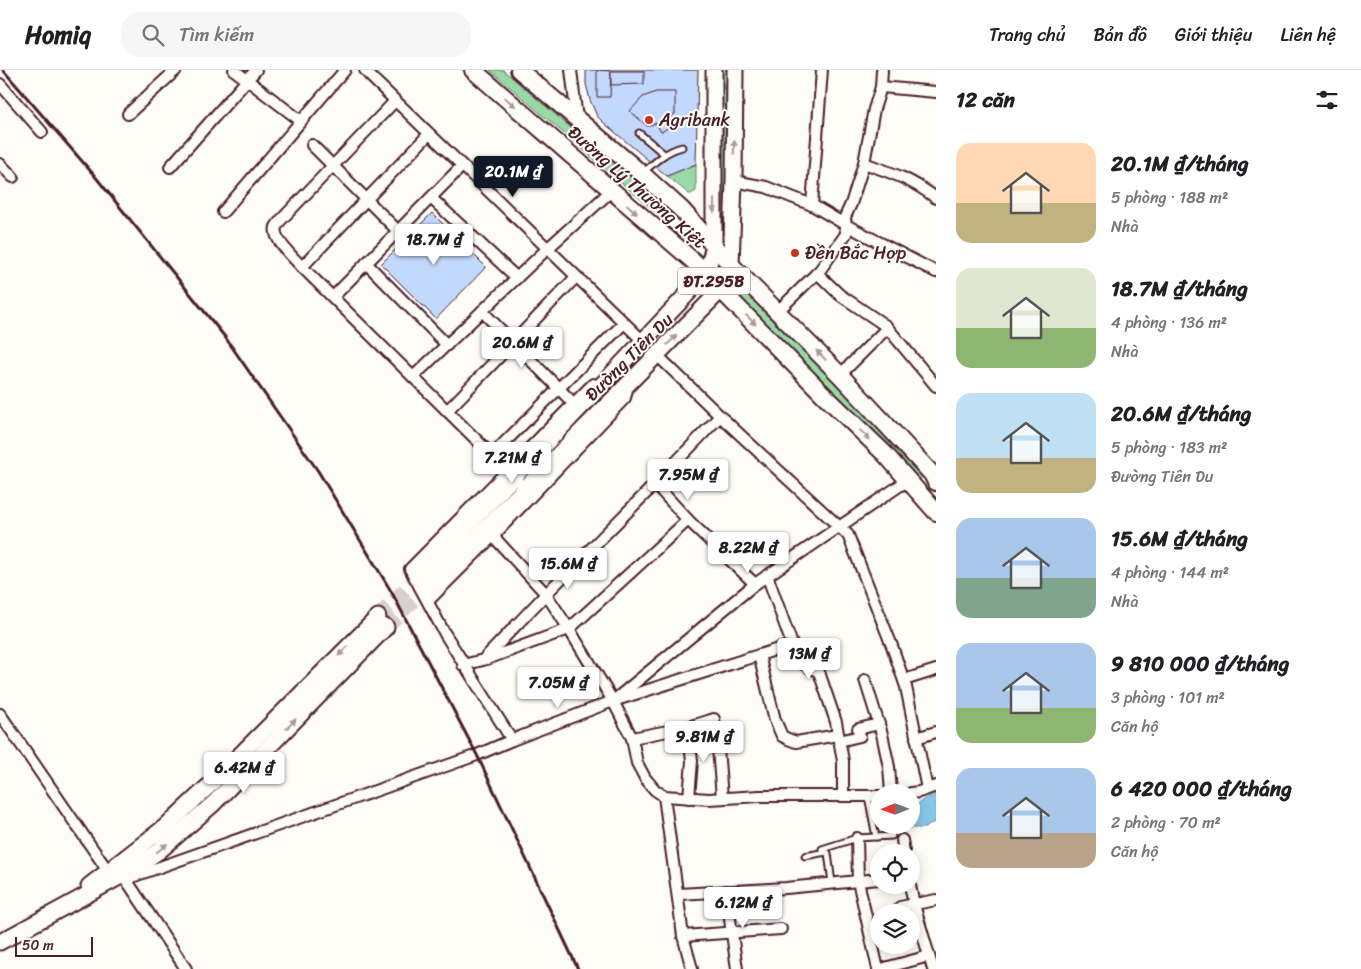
<!DOCTYPE html>
<html lang="vi">
<meta charset="utf-8">
<style>
:root{--surface:#fff;--page:#f6f6f6;--text:#202124;--muted:#757577;--line:#e0e0e0;--accent:#111827}
body{margin:0;font-family:Sriracha,sans-serif;background:var(--page);color:var(--text);height:100vh;display:flex;flex-direction:column;font-size:19px;white-space:nowrap}
*{box-sizing:border-box;margin:0}
p{font-size:16px;color:var(--muted)}
.icon{flex:none;width:28px;height:28px;fill:none;stroke:currentColor;stroke-width:2;stroke-linecap:round;stroke-linejoin:round}
.map{position:relative;flex:1;overflow:hidden}
.drawer{display:flex;flex-direction:column;background:var(--surface);width:425px}
.drawer>*{flex:none}
.needle{width:32px;rotate:269deg}
.fabs{position:absolute;left:870px;top:714px;display:grid;gap:10px}
.fabs a{display:grid;place-items:center;width:50px;height:50px;border-radius:50%;background:var(--surface);box-shadow:0 2px 12px #0003;font-size:25px}
.scale{position:absolute;left:15px;bottom:12px;width:78px;box-sizing:border-box;padding-left:5px;border:2px solid #4a1f2b;border-top:0;font-size:14px;line-height:18px;white-space:nowrap;color:#4a1f2b;-webkit-text-stroke:4px #fdfcf7;paint-order:stroke}
.price{position:absolute;translate:-50% -42px;padding:0 11px;border-radius:5px;background:#fff;color:#222;font-size:16px;line-height:32px;filter:drop-shadow(0 1px 2px #0008)}
.price::after{content:'';position:absolute;left:50%;top:30px;width:15px;height:11px;margin-left:-8px;background:inherit;clip-path:polygon(0 0,100% 0,50% 100%)}
.price.current{background:var(--accent);color:#fff}
ul{padding:0;list-style:none}
li{display:flex;align-items:center;gap:15px;height:125px;padding:0 20px}
li span{display:grid;place-items:center;flex:none;width:140px;height:100px;border-radius:15px;color:#555}
li>.icon{margin-inline-start:auto}
span .icon{width:60px;height:60px;fill:#fffc;stroke-width:1}
li b{font-size:21px}
h2{display:flex;justify-content:space-between;align-items:center;height:60px;padding:0 20px;font-size:21px}
header{display:flex;align-items:center;gap:30px;box-sizing:border-box;height:70px;padding:0 25px;background:var(--surface);border-bottom:1px solid var(--line)}
header strong{font-size:24px}
nav{display:flex;gap:28px;margin-inline-start:auto;font-size:18px}
.search{width:350px;height:45px;background:var(--page);display:flex;align-items:center;gap:12px;box-sizing:border-box;padding:0 18px;border-radius:20px;color:var(--muted);font-size:19px}
main{display:flex;flex:1;min-height:0}
.map>svg:first-child{display:block}
</style>
<header>
<strong>Homiq</strong>
<div class="search"><svg class="icon" aria-label="search" viewBox="0 0 24 24"><circle cx="10" cy="10" r="6"/><path d="M15 15l6 6"/></svg>Tìm kiếm</div>
<nav><a>Trang chủ</a><a>Bản đồ</a><a>Giới thiệu</a><a>Liên hệ</a></nav>
</header>
<main>
<div class="map">
<svg width="936" height="899" viewBox="0 0 936 899">
<rect width="100%" height="100%" fill="#fdfcf7"/>
<filter id="ink" filterUnits="userSpaceOnUse"><feTurbulence type="fractalNoise" baseFrequency=".02" numOctaves="2"/><feDisplacementMap in="SourceGraphic" scale="10" xChannelSelector="R" yChannelSelector="G"/><feConvolveMatrix kernelMatrix="1 2 1 2 8 2 1 2 1" color-interpolation-filters="sRGB"/></filter>
<g filter="url(#ink)">
<g fill="#97daa6" stroke="#707c68">
<path d="M490 0H503L672 144 674 148 668 152 665 150Z"/>
<path d="M718 0H728L726 136 720 135Z"/>
<path d="M696 94V121L691 124H689L667 106Z"/>
<path d="M739 221H742L746 222 825 301 919 400 922 406 920 410 915 411 740 230 738 225Z"/>
</g>
<path fill="#87c7e8" stroke="#6f849c" d="M936 724V751L925 758H905L901 762H887L880 756 911 755V737L916 736C921 730 928 727 936 724Z"/>
<g fill="#c3d8fd" stroke="#4a1f2b">
<path d="M586 0H698L696 94 667 106 604 53 597 46 590 30 586 14Z"/>
<path d="M597 0 611 1 610 27H597Z"/>
<path d="M611 1H644V14L611 15Z"/>
<path d="M656 22H675V44L666 49 671 56 661 62 656 53 647 56 630 41 643 27Z"/>
<path d="M432 143 486 197 436 249 381 194Z"/>
</g>
<g fill="none" stroke-linecap="round" stroke-linejoin="round">
<g stroke="#d9d0ce" stroke-width="15" stroke-dasharray="15 8" stroke-linecap="butt">
<path d="M378 547 421 504"/>
<path d="M386 557 428 516"/>
</g>
<g stroke="#4a1f2b" stroke-width="9">
<g id="lane">
<path d="M639 63 664 84"/>
<path d="M644 102C656 91 666 81 682 77"/>
<path d="M868 726 876 767"/>
<path d="M805 786 826 782"/>
<path d="M832 813 828 783 822 779 857 768 892 766"/>
</g>
</g>
<g stroke="#4a1f2b" stroke-width="14">
<g id="street">
<path d="M234 0 301 51"/>
<path d="M365 0 370 6 643 271"/>
<path d="M571 0 577 49"/>
<path d="M0 14 42 62"/>
<path d="M881 17 936 22"/>
<path d="M395 31 281 150C280 151 276 157 276 157 272 169 295 189 302 197L518 411"/>
<path d="M128 44 176 0"/>
<path d="M312 75 398 161"/>
<path d="M864 93C892 103 911 109 936 128"/>
<path d="M0 94 13 107"/>
<path d="M170 97 256 0"/>
<path d="M734 111 766 117 812 135 846 155 936 202"/>
<path d="M431 128 517 208"/>
<path d="M812 135 822 0"/>
<path d="M223 142 345 0"/>
<path d="M366 193 447 275"/>
<path d="M302 197 429 64"/>
<path d="M817 203 840 225 886 256 936 316"/>
<path d="M333 227 462 96"/>
<path d="M482 241 578 338"/>
<path d="M778 241 820 200 846 164 845 147 851 134 864 93 874 39 881 17 882 0"/>
<path d="M657 285 720 346 848 465 892 576 906 617 927 719"/>
<path d="M840 305 887 258"/>
<path d="M413 307 547 179 611 121"/>
<path d="M447 341 576 207"/>
<path d="M720 346 655 414 688 450 755 514"/>
<path d="M492 385 624 253"/>
<path d="M493 466 546 524 569 559 613 631 632 668 637 693 645 708 655 720 664 726 709 729 760 726H879"/>
<path d="M767 505 798 591 819 602 836 652 843 691V726"/>
<path d="M428 531 493 466 625 328 628 315"/>
<path d="M759 585 775 650 782 666 788 669 796 672 838 665"/>
<path d="M487 589 569 559 688 450"/>
<path d="M463 595 483 590 546 524 655 414"/>
<path d="M865 610 882 664 889 697 891 722"/>
<path d="M904 610 936 600"/>
<path d="M618 627 755 514 908 410"/>
<path d="M0 644 108 801"/>
<path d="M688 657 692 691 689 728"/>
<path d="M632 668 688 657 714 649 718 678 722 728"/>
<path d="M916 668 936 662"/>
<path d="M512 670 445 564 410 499 593 314"/>
<path d="M839 671 860 666 858 659 879 654"/>
<path d="M911 723 919 722 936 716"/>
<path d="M664 726 683 866 692 899"/>
<path d="M857 768 858 811 878 899"/>
<path d="M902 770 904 782"/>
<path d="M123 805 186 899"/>
<path d="M126 809 477 685 512 670 613 631 791 575"/>
<path d="M910 815 914 835 933 899"/>
<path d="M726 821 737 899"/>
<path d="M678 824 786 818 879 809"/>
<path d="M900 837 936 830"/>
<path d="M683 866 781 859"/>
<path d="M881 899 929 886"/>
</g>
</g>
<g stroke="#4a1f2b" stroke-width="19">
<g id="secondary">
<path d="M421 504 579 339 707 203 714 175V0"/>
<path d="M428 516 721 220 731 195 734 111 735 0"/>
<path d="M89 816 165 757 213 712 378 547"/>
<path d="M0 872 123 805 159 781 213 734 386 557"/>
</g>
</g>
<g stroke="#4a1f2b" stroke-width="20">
<g id="primary">
<path d="M473 0 707 203 721 220 823 324 885 384 936 442"/>
<path d="M519 0 642 104 682 140 731 195 840 305 932 404 936 412"/>
</g>
</g>
<use href="#lane" stroke="#fdfcf7" stroke-width="5"/>
<use href="#street" stroke="#fdfcf7" stroke-width="10"/>
<use href="#secondary" stroke="#fdfcf7" stroke-width="15"/>
<use href="#primary" stroke="#fdfcf7" stroke-width="16"/>
<path stroke="#4a1f2b" stroke-width="3" d="M3 0 94 105 225 267 318 401 391 521 477 685 578 899"/>
</g>
<defs><path id="oneway-solid" d="M-6-.8H1V-3.2L6.5 0L1 3.2V.8H-6Z" transform="scale(1.25)"/></defs>
<g fill="#ac999b">
<use href="#oneway-solid" transform="translate(510 32) rotate(41)"/>
<use href="#oneway-solid" transform="translate(734 77) rotate(-89)"/>
<use href="#oneway-solid" transform="translate(714 136) rotate(90)"/>
<use href="#oneway-solid" transform="translate(632 139) rotate(41)"/>
<use href="#oneway-solid" transform="translate(751 250) rotate(45)"/>
<use href="#oneway-solid" transform="translate(672 270) rotate(-45)"/>
<use href="#oneway-solid" transform="translate(821 285) rotate(-134)"/>
<use href="#oneway-solid" transform="translate(865 365) rotate(44)"/>
<use href="#oneway-solid" transform="translate(343 581) rotate(135)"/>
<use href="#oneway-solid" transform="translate(291 654) rotate(-46)"/>
<use href="#oneway-solid" transform="translate(162 778) rotate(-39)"/>
</g>
</g>
<g fill="#c8321e" stroke="#fdfcf7" stroke-width="2">
<circle cx="649" cy="50" r="5"/>
<circle cx="795" cy="183" r="5"/>
</g>
<g text-anchor="middle" dominant-baseline="central" stroke-width="4" stroke-linejoin="round" paint-order="stroke">
<rect fill="#fdfcf7" stroke="#806168" stroke-width="1" x="678" y="197.5" width="72" height="27" rx="4"/>
<g font-size="16" font-weight="bold" fill="#4a1f2b">
<text x="714" y="211">ĐT.295B</text>
</g>
<g font-size="18" fill="#4a1f2b" stroke="#fdfcf7" text-anchor="start">
<text x="659" y="50">Agribank</text>
<text x="805" y="183">Đền Bắc Hợp</text>
</g>
<g font-size="18" fill="#4a1f2b" stroke="#fdfcf7">
<text transform="translate(637 117) rotate(41)">Đường Lý Thường Kiệt</text>
<text transform="translate(629 287) rotate(-45)">Đường Tiên Du</text>
</g>
</g>
</svg>
<div class="fabs">
<a><svg class="needle" viewBox="-14 -14 28 28"><path d="M0-13l5 13h-10z" fill="#e53935"/><path d="M0 13l5-13h-10z" fill="#757577"/></svg></a>
<a><svg class="icon" aria-label="locate" viewBox="0 0 24 24"><circle cx="12" cy="12" r="6"/><path d="M12 2v4M12 18v4M2 12h4M18 12h4"/></svg></a>
<a><svg class="icon" aria-label="layers" viewBox="0 0 24 24"><path d="M12 4l9 5-9 5-9-5zM3 14l9 5 9-5"/></svg></a>
</div>
<div class="scale">50 m</div>
<b class="price current" style="left:513px;top:128px">20.1M ₫</b>
<b class="price" style="left:434px;top:196px">18.7M ₫</b>
<b class="price" style="left:522px;top:299px">20.6M ₫</b>
<b class="price" style="left:512px;top:414px">7.21M ₫</b>
<b class="price" style="left:688px;top:431px">7.95M ₫</b>
<b class="price" style="left:748px;top:504px">8.22M ₫</b>
<b class="price" style="left:568px;top:520px">15.6M ₫</b>
<b class="price" style="left:809px;top:610px">13M ₫</b>
<b class="price" style="left:558px;top:639px">7.05M ₫</b>
<b class="price" style="left:704px;top:693px">9.81M ₫</b>
<b class="price" style="left:244px;top:724px">6.42M ₫</b>
<b class="price" style="left:743px;top:859px">6.12M ₫</b>
</div>
<section class="drawer">
<h2>12 căn<svg class="icon" aria-label="filters" viewBox="0 0 24 24"><path d="M4 7h16M4 17h16"/><circle cx="9" cy="7" r="2"/><circle cx="15" cy="17" r="2"/></svg></h2>
<ul>
<li><span style="background:linear-gradient(#ffd9b3 60%,#c2b280 0)"><svg class="icon" aria-label="home" viewBox="0 0 24 24"><path d="M3 11l9-7 9 7M6 9v11h12V9"/></svg></span><div><b>20.1M ₫/tháng</b><p>5 phòng · 188 m²</p><p>Nhà</p></div></li>
<li><span style="background:linear-gradient(#dfe7d0 60%,#8fb573 0)"><svg class="icon" aria-label="home" viewBox="0 0 24 24"><path d="M3 11l9-7 9 7M6 9v11h12V9"/></svg></span><div><b>18.7M ₫/tháng</b><p>4 phòng · 136 m²</p><p>Nhà</p></div></li>
<li><span style="background:linear-gradient(#bfe0f5 65%,#c2b280 0)"><svg class="icon" aria-label="home" viewBox="0 0 24 24"><path d="M3 11l9-7 9 7M6 9v11h12V9"/></svg></span><div><b>20.6M ₫/tháng</b><p>5 phòng · 183 m²</p><p>Đường Tiên Du</p></div></li>
<li><span style="background:linear-gradient(#a9c7e8 60%,#7fa58c 0)"><svg class="icon" aria-label="home" viewBox="0 0 24 24"><path d="M3 11l9-7 9 7M6 9v11h12V9"/></svg></span><div><b>15.6M ₫/tháng</b><p>4 phòng · 144 m²</p><p>Nhà</p></div></li>
<li><span style="background:linear-gradient(#a9c7e8 65%,#8fb573 0)"><svg class="icon" aria-label="home" viewBox="0 0 24 24"><path d="M3 11l9-7 9 7M6 9v11h12V9"/></svg></span><div><b>9 810 000 ₫/tháng</b><p>3 phòng · 101 m²</p><p>Căn hộ</p></div></li>
<li><span style="background:linear-gradient(#a9c7e8 65%,#b9a48a 0)"><svg class="icon" aria-label="home" viewBox="0 0 24 24"><path d="M3 11l9-7 9 7M6 9v11h12V9"/></svg></span><div><b>6 420 000 ₫/tháng</b><p>2 phòng · 70 m²</p><p>Căn hộ</p></div></li>
</ul>
</section>
</main>
